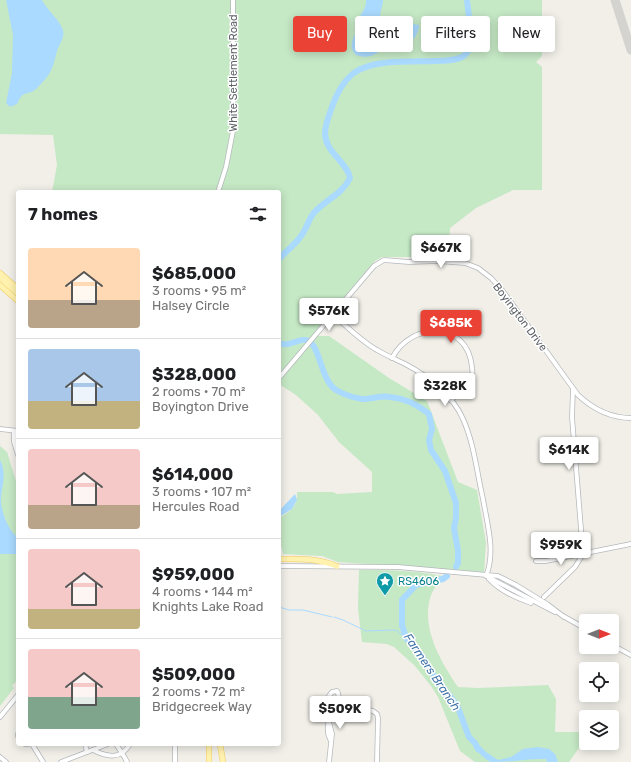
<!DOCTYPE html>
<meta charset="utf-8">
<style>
:root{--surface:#fff;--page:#f2f2f2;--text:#202124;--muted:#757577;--line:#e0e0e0;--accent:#ea4335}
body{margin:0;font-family:Rubik,sans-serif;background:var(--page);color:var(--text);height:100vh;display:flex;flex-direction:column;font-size:15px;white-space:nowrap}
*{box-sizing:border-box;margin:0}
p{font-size:13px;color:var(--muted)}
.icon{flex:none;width:22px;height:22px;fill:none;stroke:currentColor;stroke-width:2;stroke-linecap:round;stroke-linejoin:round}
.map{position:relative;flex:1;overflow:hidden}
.details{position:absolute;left:16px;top:190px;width:265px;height:556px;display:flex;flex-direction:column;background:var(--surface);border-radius:4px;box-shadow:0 2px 10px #0003}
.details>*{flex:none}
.guide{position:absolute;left:293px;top:16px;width:278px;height:36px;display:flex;gap:8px}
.needle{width:26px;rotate:90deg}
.controls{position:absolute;left:579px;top:614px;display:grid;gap:8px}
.controls a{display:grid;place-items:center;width:40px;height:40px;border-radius:4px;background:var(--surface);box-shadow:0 2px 10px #0003;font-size:20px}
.price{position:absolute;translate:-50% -34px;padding:0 9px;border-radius:4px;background:#fff;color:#222;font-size:13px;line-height:26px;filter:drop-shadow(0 1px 2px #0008)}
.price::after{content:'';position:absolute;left:50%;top:24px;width:12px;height:9px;margin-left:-6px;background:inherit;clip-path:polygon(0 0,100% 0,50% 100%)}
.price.selected{background:var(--accent);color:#fff}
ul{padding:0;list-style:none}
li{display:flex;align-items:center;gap:12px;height:100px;padding:0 12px}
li+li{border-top:1px solid var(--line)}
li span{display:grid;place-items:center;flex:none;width:112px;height:80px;border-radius:4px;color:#555}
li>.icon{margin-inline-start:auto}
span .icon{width:48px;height:48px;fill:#fffc;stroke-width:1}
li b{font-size:17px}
h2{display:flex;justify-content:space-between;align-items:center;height:48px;padding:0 12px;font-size:17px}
.tag{padding:0 14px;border-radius:4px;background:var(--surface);box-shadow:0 2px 10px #0003;font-size:14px;line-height:36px}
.tag.selected{background:var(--accent);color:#fff}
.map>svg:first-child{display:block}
</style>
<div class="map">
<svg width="631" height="762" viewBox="0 0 631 762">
<rect width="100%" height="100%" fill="#f1efe8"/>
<g fill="#c5e8c5">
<path d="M0 0H542V56L536 62 542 67V190H513L476 208 450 228 449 257H382L375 261 312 336H329L389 378 427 401 458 482 477 490 486 543 484 572 338 562 322 556 283 554 282 548 279 545V518C290 511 298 507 297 492H333L337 494 372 492V472L339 442 318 415 296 395 279 384V192H52L57 165 53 135 0 134Z"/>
<path d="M0 446 7 452 18 488V679L12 686 14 688 0 706Z"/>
<path d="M359 570C386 570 415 570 442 576 439 582 434 588 431 595 420 627 441 662 458 687L478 688 548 685 556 699 555 732H586V738L569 762H475L460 751 438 697 431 686 414 665 394 647 387 644 362 642 358 608Z"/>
</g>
<g fill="#aadaff">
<path d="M6 0H42C47 10 59 19 63 30 65 38 59 44 57 51 52 70 52 73 37 88 28 97 24 88 17 104L10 107 6 103 12 73 13 35Z"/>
<path d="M366 0H383C383 4 382 6 381 10 378 18 384 28 390 34L393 33 395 29 413 24 419 25C418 40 404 51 393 34L390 35C386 50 372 61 356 55 349 48 352 41 355 34 357 30 356 25 358 21 360 14 367 8 366 0Z"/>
<path d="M0 460C7 475 2 483 1 498 0 508 8 532 18 537V554H0Z"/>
<path d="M295 494 297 500 292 509 279 517V511Z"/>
<path d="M473 742 477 743 486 752 498 760 511 757 523 749 537 747 549 749 555 754 558 762H547L546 759C539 759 531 759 524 760 514 761 502 762 492 762 486 761 473 749 473 742Z"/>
</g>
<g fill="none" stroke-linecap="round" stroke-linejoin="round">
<g stroke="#aadaff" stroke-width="1">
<path d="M279 607 289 610H303L332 617"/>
<path d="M334 617 343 620 366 631 394 630 397 631 406 638"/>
</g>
<g stroke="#aadaff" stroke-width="6">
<path d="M279 259C286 251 295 245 301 236 306 230 308 221 313 214 324 200 342 195 350 178 347 162 326 153 325 134 325 124 330 113 333 104 338 91 345 78 357 71 376 59 413 62 435 61 444 61 454 61 462 57 468 54 470 48 472 43L467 0"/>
<path d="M279 343C282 344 285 345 288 344 294 343 300 339 306 340 320 342 320 380 336 390 343 394 355 398 363 399 372 399 381 395 390 397 404 398 418 405 429 414L432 429 429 440 431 450 445 471 456 503V517L454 528 458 551V563L456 567"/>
<path d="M447 576 443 579 416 585 402 600V625L406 638 422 656 435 678 457 705 469 737 475 743 478 749"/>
</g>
<path stroke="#d4d3d0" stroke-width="9" d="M615 0 631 50"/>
<g stroke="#b5b8bc" stroke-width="5.5">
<g id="minor">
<path d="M218 192 226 167 233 131V0"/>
<path d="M333 314C347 327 361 341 377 350 387 356 398 360 407 365 428 376 454 397 463 419 474 443 477 473 483 499 487 523 496 552 486 576"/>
<path d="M392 358C412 321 467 320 472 367 473 373 472 380 469 385 464 392 457 396 450 400"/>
<path d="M279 378 374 266 384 260 409 262 438 261 465 263 478 268 491 278 502 290 578 395C593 409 610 418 631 418"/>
<path d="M0 429 18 431"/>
<path d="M14 431V442L18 455"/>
<path d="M536 561H546L631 544"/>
<path d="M279 566 398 567 498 576 516 585 547 604 564 617"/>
<path d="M488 577 555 612"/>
<path d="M489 579C500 591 516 598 531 603"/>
<path d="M544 597 575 567 583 554 572 417 573 389"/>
<path d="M563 616 586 629"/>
<path d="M612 645 631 655"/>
<path d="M337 712 352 713 362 709"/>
<path d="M332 713 329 696 332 692 337 691 338 693 341 709"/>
<path d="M0 717 18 695"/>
<path d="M18 734V736"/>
<path d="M330 739C326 731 328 721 332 713L346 707H354L373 711 377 714 378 718 377 762"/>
<path d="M25 744H28"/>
<path d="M32 744 43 762"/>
<path d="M85 744 87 752"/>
<path d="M116 744 125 758 127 762"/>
<path d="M175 744V762"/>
<path d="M93 750C107 757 121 760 130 744"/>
<path d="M0 757 6 762"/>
<path d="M61 762 108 744"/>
<path d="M329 762 332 734 329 722"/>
</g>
</g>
<g stroke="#f2c960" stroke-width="6">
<g id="major">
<path d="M0 273 18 289"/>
<path d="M0 278 18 294"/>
<path d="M0 285 18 301"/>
<path d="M279 559C302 559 315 558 337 566"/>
<path d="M209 744V762"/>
<path d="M220 744 223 762"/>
</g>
</g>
<use href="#minor" stroke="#fff" stroke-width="4"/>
<use href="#major" stroke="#fff2af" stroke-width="5"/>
</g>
<defs>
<g id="sight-pin" transform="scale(0.9)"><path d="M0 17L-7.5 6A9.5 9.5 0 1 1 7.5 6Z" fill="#0f9aa8" stroke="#fff"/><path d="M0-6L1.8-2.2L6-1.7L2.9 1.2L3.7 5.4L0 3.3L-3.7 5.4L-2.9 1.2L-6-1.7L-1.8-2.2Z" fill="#fff"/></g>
</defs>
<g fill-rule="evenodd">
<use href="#sight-pin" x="385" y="581"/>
</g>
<g text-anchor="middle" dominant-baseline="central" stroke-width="3" stroke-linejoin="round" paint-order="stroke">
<g font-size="11" fill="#5f6368" stroke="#fff">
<text transform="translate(233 73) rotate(-90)">White Settlement Road</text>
<text transform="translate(520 317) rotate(53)">Boyington Drive</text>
</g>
<g font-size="11" fill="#0d838f" stroke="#fff" text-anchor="start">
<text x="398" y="581">RS4606</text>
</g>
<g font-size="12" font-style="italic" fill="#4174aa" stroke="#fff">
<text transform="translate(432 672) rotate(56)">Farmers Branch</text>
</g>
</g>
</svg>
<div class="controls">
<a><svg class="needle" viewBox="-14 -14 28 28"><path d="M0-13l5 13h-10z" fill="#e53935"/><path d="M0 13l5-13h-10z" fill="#757577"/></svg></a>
<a><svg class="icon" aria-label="locate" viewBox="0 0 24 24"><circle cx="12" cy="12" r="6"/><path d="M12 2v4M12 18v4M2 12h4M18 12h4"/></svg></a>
<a><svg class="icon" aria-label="layers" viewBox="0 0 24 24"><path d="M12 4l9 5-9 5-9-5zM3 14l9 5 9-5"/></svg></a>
</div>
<b class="price" style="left:441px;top:269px">$667K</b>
<b class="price" style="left:329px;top:332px">$576K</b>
<b class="price selected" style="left:451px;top:344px">$685K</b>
<b class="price" style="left:445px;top:407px">$328K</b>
<b class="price" style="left:569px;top:471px">$614K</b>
<b class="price" style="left:561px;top:566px">$959K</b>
<b class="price" style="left:340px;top:730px">$509K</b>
<div class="guide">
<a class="tag selected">Buy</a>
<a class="tag">Rent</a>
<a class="tag">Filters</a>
<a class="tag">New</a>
</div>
<section class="details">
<h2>7 homes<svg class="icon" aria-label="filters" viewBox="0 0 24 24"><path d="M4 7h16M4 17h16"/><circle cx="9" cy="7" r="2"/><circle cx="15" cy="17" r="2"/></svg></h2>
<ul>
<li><span style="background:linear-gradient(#ffd9b3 65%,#b9a48a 0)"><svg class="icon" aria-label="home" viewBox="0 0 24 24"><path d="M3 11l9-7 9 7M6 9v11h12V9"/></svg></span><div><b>$685,000</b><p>3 rooms · 95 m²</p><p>Halsey Circle</p></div></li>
<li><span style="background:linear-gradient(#a9c7e8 65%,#c2b280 0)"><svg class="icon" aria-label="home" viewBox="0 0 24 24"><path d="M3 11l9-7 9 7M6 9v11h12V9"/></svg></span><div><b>$328,000</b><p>2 rooms · 70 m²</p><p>Boyington Drive</p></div></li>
<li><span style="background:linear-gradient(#f6c9c9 70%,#b9a48a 0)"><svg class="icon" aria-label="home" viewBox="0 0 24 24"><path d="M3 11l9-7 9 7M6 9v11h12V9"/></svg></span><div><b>$614,000</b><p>3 rooms · 107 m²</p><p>Hercules Road</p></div></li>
<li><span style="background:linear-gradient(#f6c9c9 75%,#c2b280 0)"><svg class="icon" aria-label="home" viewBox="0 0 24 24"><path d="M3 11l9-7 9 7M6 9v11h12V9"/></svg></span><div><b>$959,000</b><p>4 rooms · 144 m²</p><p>Knights Lake Road</p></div></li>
<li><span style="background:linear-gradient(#f6c9c9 60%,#7fa58c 0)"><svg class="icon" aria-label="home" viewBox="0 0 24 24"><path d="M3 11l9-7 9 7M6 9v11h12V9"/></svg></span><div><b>$509,000</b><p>2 rooms · 72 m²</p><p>Bridgecreek Way</p></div></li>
</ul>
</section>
</div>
